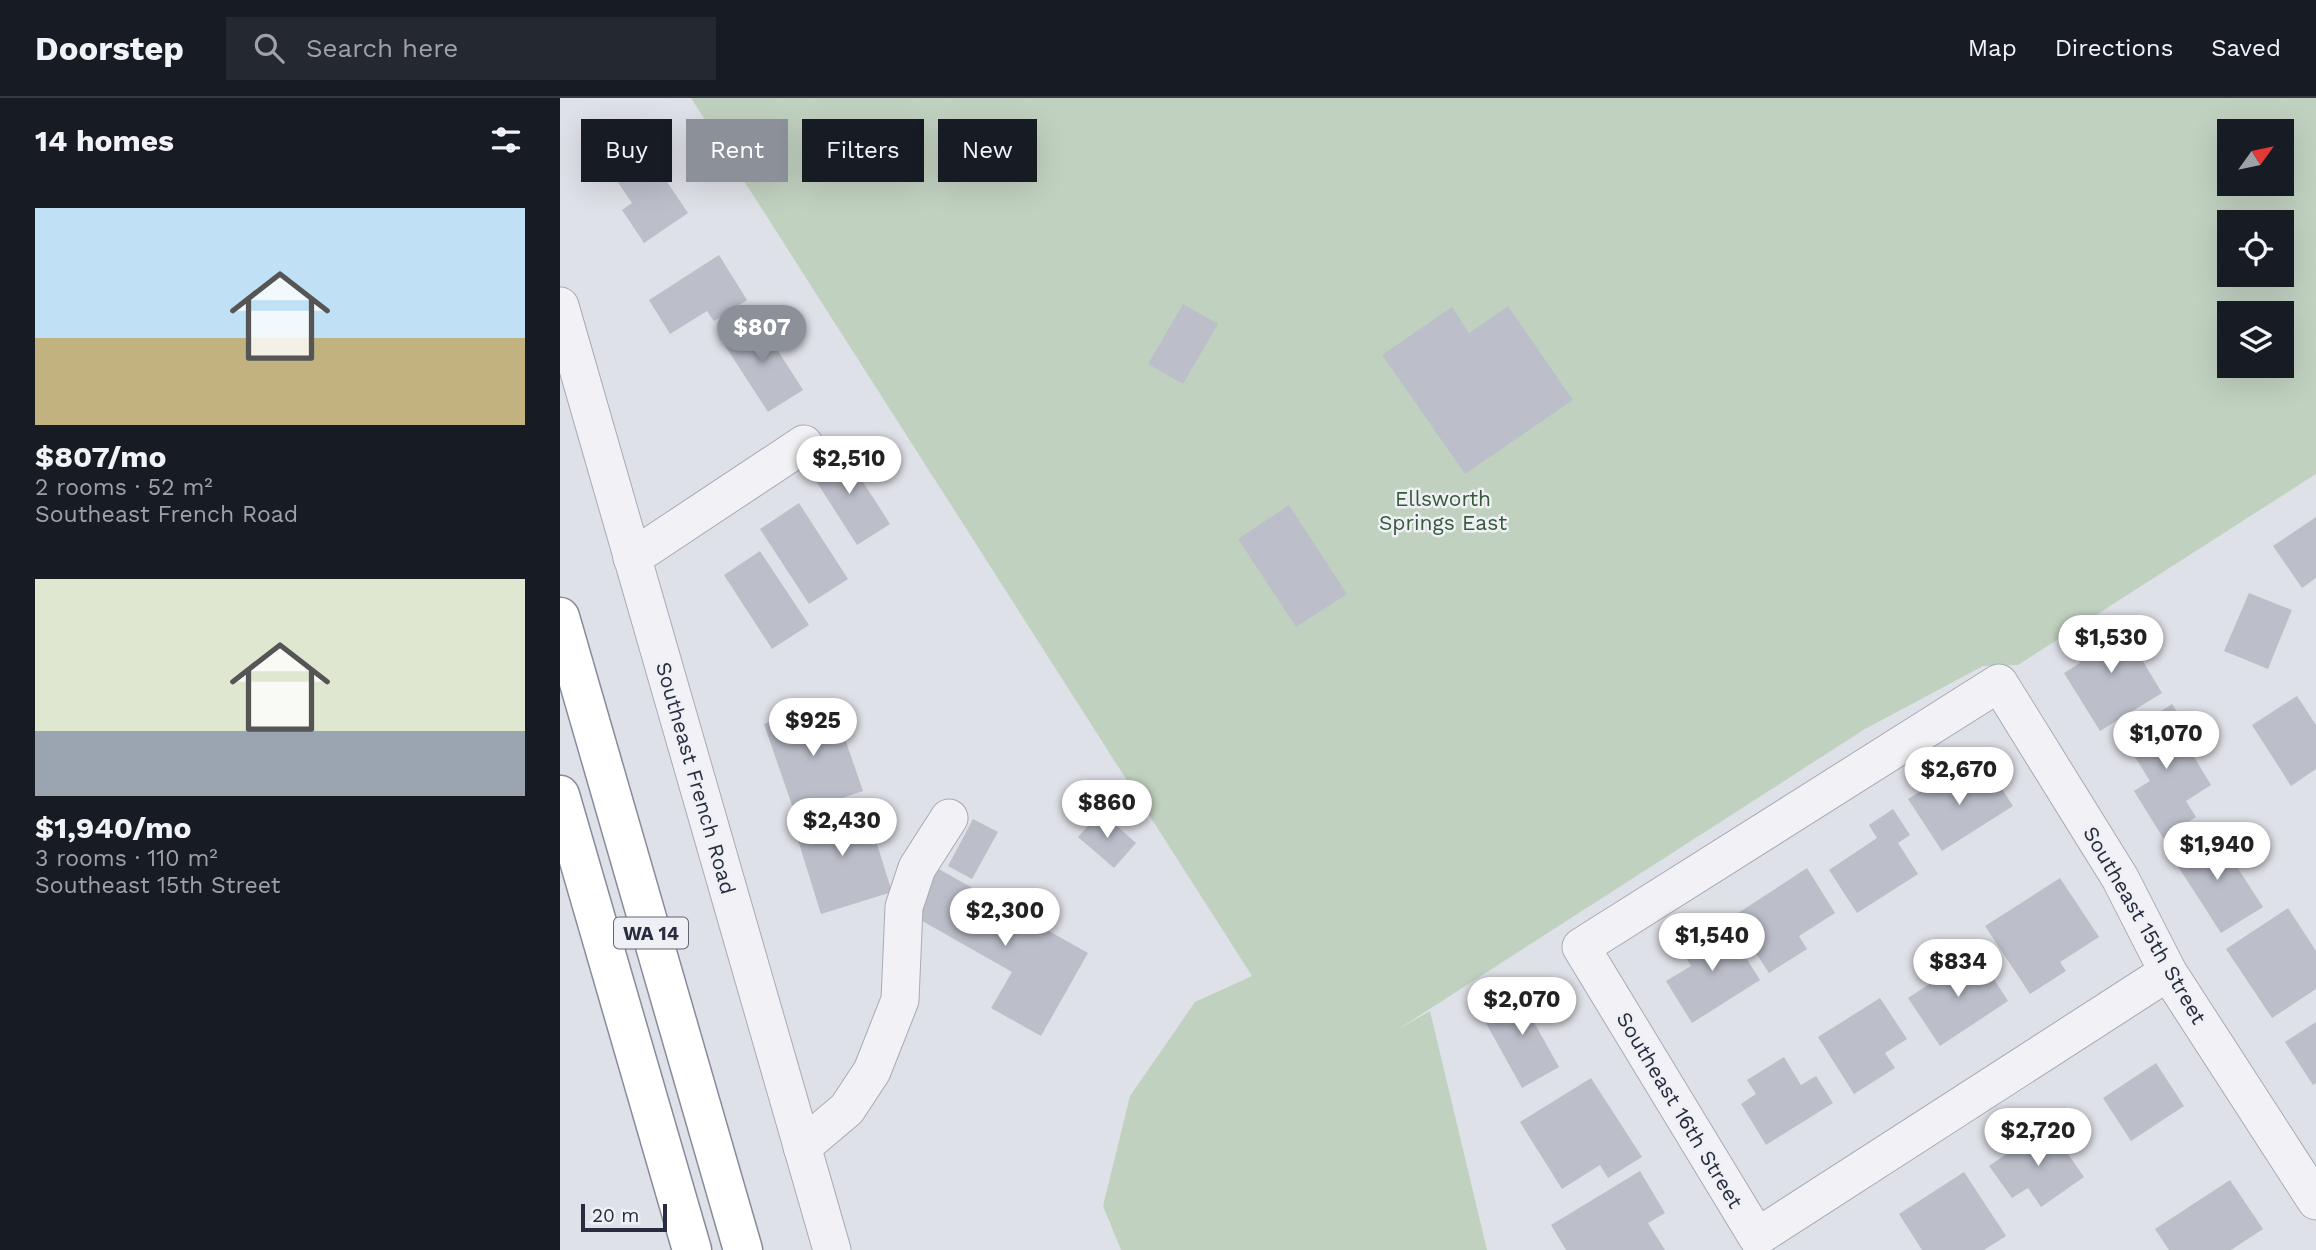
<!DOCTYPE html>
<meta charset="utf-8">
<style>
:root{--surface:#171b24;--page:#242831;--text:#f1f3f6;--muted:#9ea1a6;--line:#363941;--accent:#8c9099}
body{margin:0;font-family:"Work Sans",sans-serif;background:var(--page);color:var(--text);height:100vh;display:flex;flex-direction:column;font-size:26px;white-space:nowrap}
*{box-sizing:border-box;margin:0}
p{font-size:23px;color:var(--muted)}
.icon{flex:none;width:38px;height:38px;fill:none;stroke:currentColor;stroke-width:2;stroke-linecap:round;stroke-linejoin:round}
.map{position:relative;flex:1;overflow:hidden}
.details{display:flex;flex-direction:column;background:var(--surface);width:560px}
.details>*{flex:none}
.hud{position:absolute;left:21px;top:21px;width:665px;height:63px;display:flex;gap:14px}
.needle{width:46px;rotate:57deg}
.fabs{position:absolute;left:1657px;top:21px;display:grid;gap:14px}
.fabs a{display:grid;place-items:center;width:77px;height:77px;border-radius:0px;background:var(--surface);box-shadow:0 7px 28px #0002;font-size:35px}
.scale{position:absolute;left:21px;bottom:18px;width:86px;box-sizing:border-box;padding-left:7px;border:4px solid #282c3e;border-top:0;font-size:19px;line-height:24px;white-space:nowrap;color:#282c3e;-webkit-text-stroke:5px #eef0f5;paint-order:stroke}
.price{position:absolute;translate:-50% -60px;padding:0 16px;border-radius:24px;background:#fff;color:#222;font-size:23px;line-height:46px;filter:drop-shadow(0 2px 4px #0008)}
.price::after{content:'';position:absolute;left:50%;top:42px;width:21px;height:16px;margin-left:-10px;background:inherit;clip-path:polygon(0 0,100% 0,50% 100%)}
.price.current{background:var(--accent);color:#fff}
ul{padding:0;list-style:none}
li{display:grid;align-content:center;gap:14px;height:371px;padding:0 35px}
li span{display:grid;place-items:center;height:217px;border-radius:0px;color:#555}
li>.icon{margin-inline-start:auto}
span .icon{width:126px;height:126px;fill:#fffc;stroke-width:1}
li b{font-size:30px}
h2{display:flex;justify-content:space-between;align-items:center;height:84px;padding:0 35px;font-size:30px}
.tag{padding:0 24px;border-radius:0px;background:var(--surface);box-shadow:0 7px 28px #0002;font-size:24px;line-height:63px}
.tag.current{background:var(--accent);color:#fff}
header{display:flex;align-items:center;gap:42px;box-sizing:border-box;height:98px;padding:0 35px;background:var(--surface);border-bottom:2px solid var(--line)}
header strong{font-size:33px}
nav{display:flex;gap:38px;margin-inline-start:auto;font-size:24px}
.search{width:490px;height:63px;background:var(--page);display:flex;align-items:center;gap:18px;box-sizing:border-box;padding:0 24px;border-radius:0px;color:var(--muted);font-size:26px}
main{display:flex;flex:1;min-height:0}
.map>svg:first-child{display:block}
</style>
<header>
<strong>Doorstep</strong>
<div class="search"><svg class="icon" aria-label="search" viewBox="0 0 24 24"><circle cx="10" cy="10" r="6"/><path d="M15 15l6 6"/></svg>Search here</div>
<nav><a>Map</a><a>Directions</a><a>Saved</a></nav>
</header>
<main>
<section class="details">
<h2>14 homes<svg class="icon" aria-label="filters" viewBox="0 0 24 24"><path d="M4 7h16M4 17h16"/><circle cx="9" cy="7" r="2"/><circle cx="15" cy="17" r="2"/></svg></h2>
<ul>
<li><span style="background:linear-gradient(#bfe0f5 60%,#c2b280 0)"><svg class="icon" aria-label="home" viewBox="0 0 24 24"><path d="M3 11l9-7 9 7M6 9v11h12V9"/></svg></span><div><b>$807/mo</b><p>2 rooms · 52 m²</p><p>Southeast French Road</p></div></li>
<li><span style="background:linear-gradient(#dfe7d0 70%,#9aa5b1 0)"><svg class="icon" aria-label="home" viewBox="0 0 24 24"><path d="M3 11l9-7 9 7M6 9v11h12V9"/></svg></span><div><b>$1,940/mo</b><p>3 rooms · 110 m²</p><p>Southeast 15th Street</p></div></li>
</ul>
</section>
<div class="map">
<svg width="1756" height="1152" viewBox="0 0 1756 1152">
<rect width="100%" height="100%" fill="#dfe1e8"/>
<path fill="#c1d1c0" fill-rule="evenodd" d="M131 0H1756V376L1458 567 1423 568 1305 631 837 932 870 913 927 1152H561L543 1108 570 998 635 904 692 878ZM1670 33H1722V86H1670ZM1670 124H1722V177H1670ZM1670 215H1722V268H1670Z"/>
<g fill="#bcbfca">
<path d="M81 45 128 115 84 145 62 112 72 105 47 68Z"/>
<path d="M159 157 187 202 154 223 147 213 110 236 89 202Z"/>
<path d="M623 206 658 226 623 286 588 266Z"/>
<path d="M948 208 1013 302 905 376 822 257 892 209 909 235Z"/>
<path d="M197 220 243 292 208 314 162 243Z"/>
<path d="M280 348 330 426 297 447 247 369Z"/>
<path d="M239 405 288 481 249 506 200 431Z"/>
<path d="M729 407 787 496 736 529 678 441Z"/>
<path d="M1756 419V480L1742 490 1713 448Z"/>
<path d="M200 453 249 527 212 551 164 477Z"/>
<path d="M1689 495 1732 512 1708 571 1664 553Z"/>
<path d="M1557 520 1602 595 1540 633 1504 575 1520 565 1510 549Z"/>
<path d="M1737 598 1756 627V671L1731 688 1692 627Z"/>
<path d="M272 603 303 693 235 716 204 626Z"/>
<path d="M1612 606 1623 624 1616 629 1651 687 1626 703 1636 719 1603 740 1574 693 1590 683 1562 638Z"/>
<path d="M1429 671 1453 708 1382 753 1348 701 1388 676 1398 691Z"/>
<path d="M304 704 332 794 261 816 233 726Z"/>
<path d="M1333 711 1350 737 1338 745 1358 776 1297 815 1269 772 1317 740 1309 727Z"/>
<path d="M541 714 576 745 554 770 518 739Z"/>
<path d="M413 721 438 734 412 781 388 768Z"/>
<path d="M1653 732 1703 809 1661 835 1612 759Z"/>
<path d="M377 770 528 855 481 938 431 910 452 874 350 816Z"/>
<path d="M1247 770 1275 815 1239 838 1247 851 1209 875 1172 819Z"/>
<path d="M1500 780 1539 839 1500 864 1506 873 1470 896 1425 828Z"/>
<path d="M1728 810 1756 853V891L1712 920 1666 851Z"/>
<path d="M1163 823 1200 882 1132 925 1106 883 1131 868 1120 850Z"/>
<path d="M1417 855 1448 903 1380 948 1348 900Z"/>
<path d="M974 889 987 910 971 919 999 969 962 990 922 918Z"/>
<path d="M1320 900 1347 941 1325 955 1335 970 1294 996 1258 939Z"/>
<path d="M1756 924V985L1753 987 1725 944Z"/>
<path d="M1224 959 1241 987 1256 978 1273 1005 1206 1047 1181 1006 1196 996 1187 982Z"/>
<path d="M1596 965 1624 1008 1571 1043 1543 1000Z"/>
<path d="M1031 980 1082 1059 1048 1080 1040 1067 1002 1091 960 1024Z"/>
<path d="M1488 1027 1524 1079 1481 1109 1468 1090 1452 1100 1429 1068Z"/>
<path d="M1080 1073 1105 1115 1088 1125 1105 1152H1006L991 1127Z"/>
<path d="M1404 1074 1446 1138 1424 1152H1362L1339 1116Z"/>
<path d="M1670 1082 1703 1131 1671 1152H1609L1595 1131Z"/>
</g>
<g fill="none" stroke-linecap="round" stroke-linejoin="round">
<g stroke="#a8abb5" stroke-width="39">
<g id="minor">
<path d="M0 208 272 1152"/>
<path d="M72 460 244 346"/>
<path d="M1608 874 1197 1139 1021 849 1439 585 1560 780 1608 874 1756 1103"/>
<path d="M242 1049 287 1011 312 973 340 902 344 809 357 770 389 720"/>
</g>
</g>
<g stroke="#878b9e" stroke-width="41">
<g id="highway">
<path d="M0 519 183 1152"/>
<path d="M0 697 132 1152"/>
</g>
</g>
<use href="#minor" stroke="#f2f2f6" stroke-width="37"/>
<use href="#highway" stroke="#fff" stroke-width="38"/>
</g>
<g text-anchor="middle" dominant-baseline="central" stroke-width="5" stroke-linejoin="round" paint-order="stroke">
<rect fill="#eef0f5" stroke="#636775" stroke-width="2" x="54" y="819.5" width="74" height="31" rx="5"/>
<g font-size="19" font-weight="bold" fill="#282c3e">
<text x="91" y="835">WA 14</text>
</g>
<g font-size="21" fill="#365a37" stroke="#eef0f5">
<text x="883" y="400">Ellsworth<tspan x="883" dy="24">Springs East</tspan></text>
</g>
<g font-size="21" fill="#282c3e" stroke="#eef0f5">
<text transform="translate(136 680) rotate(74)">Southeast French Road</text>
<text transform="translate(1585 827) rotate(60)">Southeast 15th Street</text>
<text transform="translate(1120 1012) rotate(59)">Southeast 16th Street</text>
</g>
</g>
</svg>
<div class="fabs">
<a><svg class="needle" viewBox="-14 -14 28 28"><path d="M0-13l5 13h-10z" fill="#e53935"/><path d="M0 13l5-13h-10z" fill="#9ea1a6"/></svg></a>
<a><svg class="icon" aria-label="locate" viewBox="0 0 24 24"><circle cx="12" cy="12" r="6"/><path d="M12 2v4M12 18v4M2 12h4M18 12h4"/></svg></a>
<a><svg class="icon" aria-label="layers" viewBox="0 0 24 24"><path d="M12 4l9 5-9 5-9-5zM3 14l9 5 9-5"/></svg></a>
</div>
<div class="scale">20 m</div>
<b class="price current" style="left:202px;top:267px">$807</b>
<b class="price" style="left:289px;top:398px">$2,510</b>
<b class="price" style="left:1551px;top:577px">$1,530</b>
<b class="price" style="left:253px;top:660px">$925</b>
<b class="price" style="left:1606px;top:673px">$1,070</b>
<b class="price" style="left:1399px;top:709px">$2,670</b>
<b class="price" style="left:547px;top:742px">$860</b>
<b class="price" style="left:282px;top:760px">$2,430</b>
<b class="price" style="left:1657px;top:784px">$1,940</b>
<b class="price" style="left:445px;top:850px">$2,300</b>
<b class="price" style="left:1152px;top:875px">$1,540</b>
<b class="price" style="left:1398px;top:901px">$834</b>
<b class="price" style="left:962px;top:939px">$2,070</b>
<b class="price" style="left:1478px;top:1070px">$2,720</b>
<div class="hud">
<a class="tag">Buy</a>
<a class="tag current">Rent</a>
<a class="tag">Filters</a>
<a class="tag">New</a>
</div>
</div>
</main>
